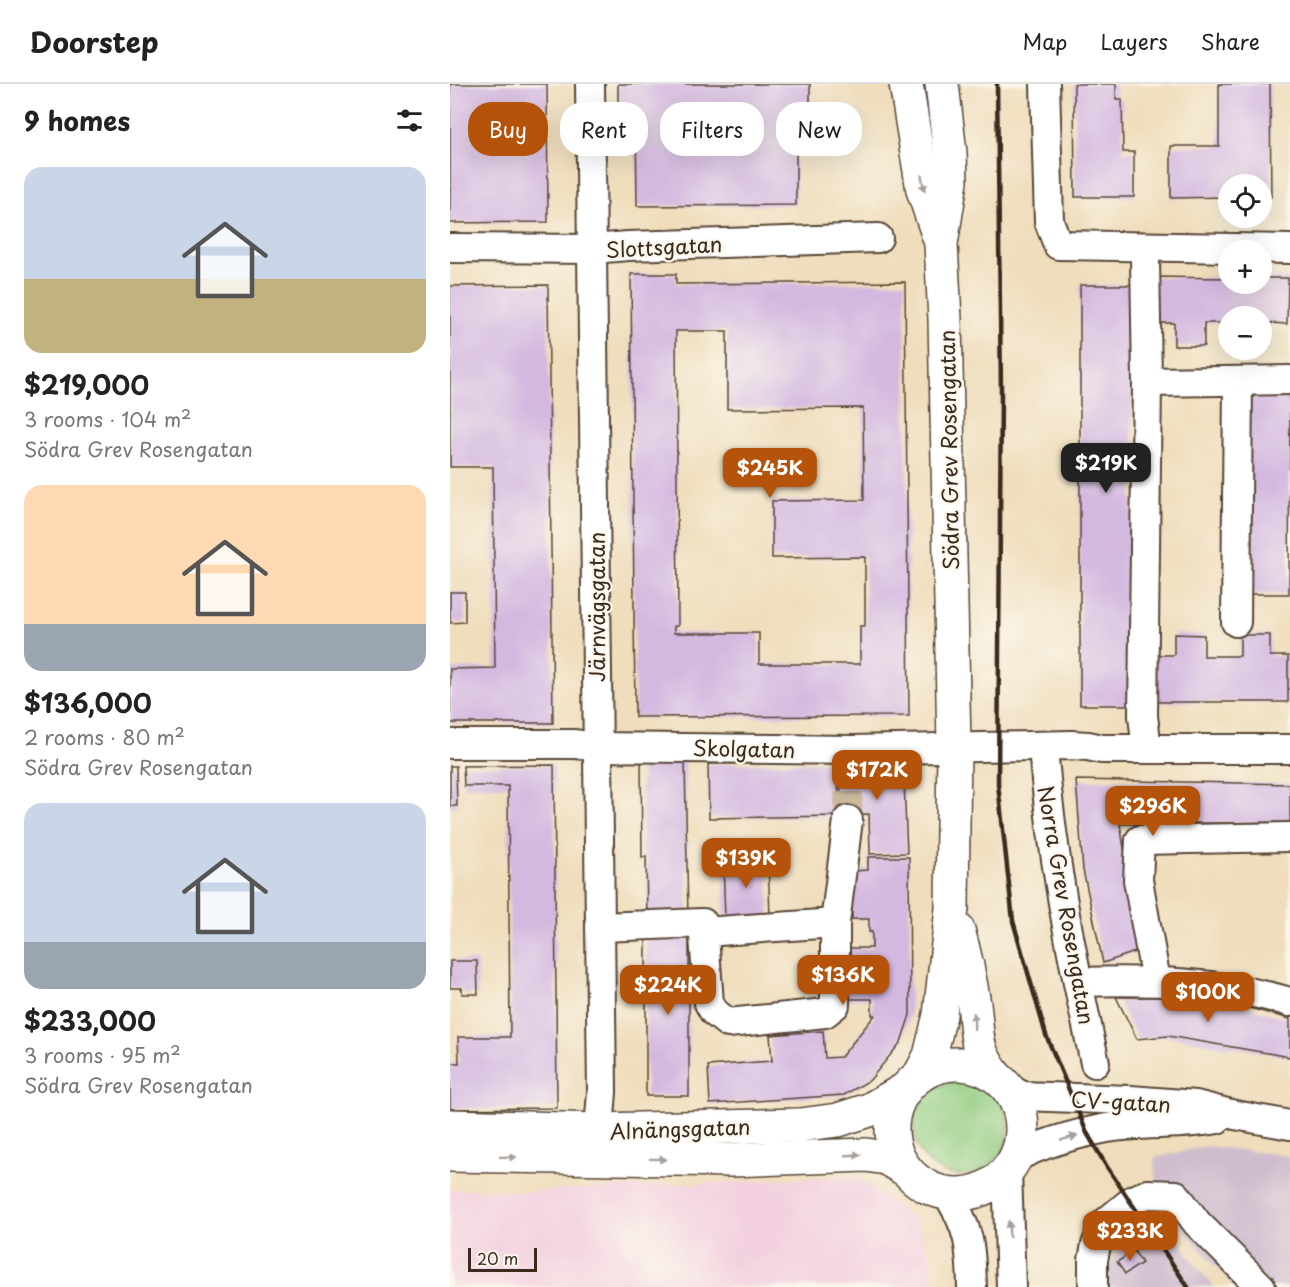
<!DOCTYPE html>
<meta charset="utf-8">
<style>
:root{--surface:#fff;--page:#f2f2f2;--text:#222;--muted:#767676;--line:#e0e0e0;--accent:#b45309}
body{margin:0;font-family:"Playpen Sans",sans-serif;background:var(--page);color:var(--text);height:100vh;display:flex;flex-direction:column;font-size:22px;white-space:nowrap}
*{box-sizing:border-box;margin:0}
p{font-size:20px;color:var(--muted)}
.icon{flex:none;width:33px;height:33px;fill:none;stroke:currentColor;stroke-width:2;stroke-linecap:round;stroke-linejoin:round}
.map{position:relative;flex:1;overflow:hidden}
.drawer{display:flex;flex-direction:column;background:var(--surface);width:450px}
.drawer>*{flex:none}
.top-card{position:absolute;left:18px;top:18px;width:570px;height:54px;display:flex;gap:12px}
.buttons{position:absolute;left:768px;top:90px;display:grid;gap:12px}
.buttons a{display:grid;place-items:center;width:54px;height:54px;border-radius:50%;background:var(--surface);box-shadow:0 6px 24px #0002;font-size:30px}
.scale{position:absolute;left:18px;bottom:15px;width:69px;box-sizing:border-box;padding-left:6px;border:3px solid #3b2a1e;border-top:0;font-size:16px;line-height:21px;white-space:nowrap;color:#3b2a1e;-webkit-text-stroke:4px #fbf7ec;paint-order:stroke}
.price{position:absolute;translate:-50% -51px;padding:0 14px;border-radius:12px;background:var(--accent);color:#fff;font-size:20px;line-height:39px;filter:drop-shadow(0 2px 3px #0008)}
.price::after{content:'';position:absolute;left:50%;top:36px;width:18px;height:14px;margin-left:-9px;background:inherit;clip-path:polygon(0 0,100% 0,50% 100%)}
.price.active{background:#222;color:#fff}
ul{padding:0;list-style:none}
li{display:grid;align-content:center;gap:12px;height:318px;padding:0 24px}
li span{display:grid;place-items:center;height:186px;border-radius:18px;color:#555}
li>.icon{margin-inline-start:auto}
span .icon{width:108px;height:108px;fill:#fffc;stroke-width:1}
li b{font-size:26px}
h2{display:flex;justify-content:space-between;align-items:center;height:72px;padding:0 24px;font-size:26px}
.pill{padding:0 21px;border-radius:24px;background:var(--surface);box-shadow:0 6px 24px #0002;font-size:21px;line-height:54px}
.pill.active{background:var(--accent);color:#fff}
header{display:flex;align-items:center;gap:36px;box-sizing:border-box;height:84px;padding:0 30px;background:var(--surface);border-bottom:2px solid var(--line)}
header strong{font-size:28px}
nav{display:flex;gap:33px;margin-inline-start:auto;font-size:21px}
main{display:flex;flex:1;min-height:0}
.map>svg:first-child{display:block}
</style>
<header>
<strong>Doorstep</strong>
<nav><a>Map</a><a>Layers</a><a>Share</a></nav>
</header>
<main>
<section class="drawer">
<h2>9 homes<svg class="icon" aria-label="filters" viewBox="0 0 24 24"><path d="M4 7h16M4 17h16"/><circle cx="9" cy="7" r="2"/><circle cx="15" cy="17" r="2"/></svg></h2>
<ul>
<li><span style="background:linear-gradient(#c9d6e8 60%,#c2b280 0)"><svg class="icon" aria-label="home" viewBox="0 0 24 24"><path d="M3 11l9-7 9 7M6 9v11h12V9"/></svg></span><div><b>$219,000</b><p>3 rooms · 104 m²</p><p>Södra Grev Rosengatan</p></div></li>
<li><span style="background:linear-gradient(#ffd9b3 75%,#9aa5b1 0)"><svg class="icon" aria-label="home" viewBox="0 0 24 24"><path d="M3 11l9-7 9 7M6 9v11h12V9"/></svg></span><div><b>$136,000</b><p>2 rooms · 80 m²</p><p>Södra Grev Rosengatan</p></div></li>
<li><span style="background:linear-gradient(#c9d6e8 75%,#9aa5b1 0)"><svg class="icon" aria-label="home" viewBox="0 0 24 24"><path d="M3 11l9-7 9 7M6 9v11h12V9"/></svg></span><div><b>$233,000</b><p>3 rooms · 95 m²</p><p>Södra Grev Rosengatan</p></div></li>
</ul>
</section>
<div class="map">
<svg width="840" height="1203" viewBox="0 0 840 1203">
<rect width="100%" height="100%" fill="#fbf7ec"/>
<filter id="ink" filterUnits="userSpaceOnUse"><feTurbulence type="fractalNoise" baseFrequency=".0167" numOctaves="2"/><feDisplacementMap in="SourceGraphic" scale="12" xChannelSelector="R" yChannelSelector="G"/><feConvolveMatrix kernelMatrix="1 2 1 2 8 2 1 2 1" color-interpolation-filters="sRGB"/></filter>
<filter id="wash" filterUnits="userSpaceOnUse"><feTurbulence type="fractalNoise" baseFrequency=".008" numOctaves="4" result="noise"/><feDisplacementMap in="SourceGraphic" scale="24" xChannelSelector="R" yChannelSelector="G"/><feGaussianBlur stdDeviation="1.35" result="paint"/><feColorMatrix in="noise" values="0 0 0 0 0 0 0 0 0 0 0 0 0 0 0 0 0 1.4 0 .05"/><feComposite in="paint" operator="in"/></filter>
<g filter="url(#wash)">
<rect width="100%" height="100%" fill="#efddbb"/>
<path fill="#f3cfdf" d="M406 1092 466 1138 482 1176V1203H0V1105L74 1108Z"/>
<g fill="#cfbdce">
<path d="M756 1062 826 1070 840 1073V1203H784L708 1117 704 1074Z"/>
<path d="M716 1137 745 1180 764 1203H656L655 1187 680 1150Z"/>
</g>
<circle fill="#92cc80" stroke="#667b4f" stroke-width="1.5" cx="511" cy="1044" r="47"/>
<g id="blocks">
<g fill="#d3b8e0" fill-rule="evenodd">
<path d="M0 0H97L98 138 0 139Z"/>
<path d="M168 0H360V30H346V121L187 122 186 27H168Z"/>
<path d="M624 0H666V15H672L673 68H684V113H625Z"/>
<path d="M769 0H820L821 113H812V100H778V113L721 114V62H769Z"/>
<path d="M181 190H226V200L455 198 459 632 185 633ZM226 247H277V325L413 324 414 416 322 417V474L415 473V542H410V580H309V549H224V542H228Z"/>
<path d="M703 193 778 194V200H812V194H838L837 240 819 239V262H812V232H778V239H754V262H724V239H703Z"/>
<path d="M98 201 103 639H0V585L45 584 43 383H0V202Z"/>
<path d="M630 201H683L681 621H630Z"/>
<path d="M797 303H840L839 510H796Z"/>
<path d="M0 508H15V538L0 539Z"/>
<path d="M724 550 754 551V572H790V551H820V572H838V618H704V571H724Z"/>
<path d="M453 674 457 769 420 770 419 730 392 731 389 677Z"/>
<path d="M191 677H235L238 834H197L196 772 192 774Z"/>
<path d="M388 678 389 732 259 734 258 680Z"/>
<path d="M104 681 107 1024 0 1025V979H9L8 953H60L58 702H14L13 682Z"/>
<path d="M0 682H6L7 722H0Z"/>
<path d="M626 696 840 700V738L670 740 691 866 653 879 633 786Z"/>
<path d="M418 773H459L460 931 451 958 420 996 394 1011 260 1020 258 982 322 977 320 951 373 947 375 974 391 973 425 931H422V915H397V864H422V848H419V835H402V787L418 786Z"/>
<path d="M318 774 320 834 275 836 273 775Z"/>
<rect x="196" y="851" width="43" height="161"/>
<path d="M0 877H27L28 910H12V904H0Z"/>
<path d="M666 913H719L784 920 840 935V973L718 952 687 955Z"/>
<path d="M684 1167 692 1179 675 1190 667 1178Z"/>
</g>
</g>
</g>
<g filter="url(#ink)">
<use href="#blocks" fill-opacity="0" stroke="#564536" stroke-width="1.5"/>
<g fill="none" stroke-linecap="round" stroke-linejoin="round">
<path stroke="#cbb99c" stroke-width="28" stroke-dasharray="28 14" stroke-linecap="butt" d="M398 736 399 666"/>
<g stroke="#564536" stroke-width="32">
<g id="minor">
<path d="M140 0 152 1008 149 1046"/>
<path d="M595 0 599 137 608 161 840 165"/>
<path d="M0 164 143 165 178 162 428 154"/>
<path d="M695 174 697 298 693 632 697 665"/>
<path d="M697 298 840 296"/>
<path d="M786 538 788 297"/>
<path d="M0 660H125L147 663 403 666 621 661 638 662 652 665H840"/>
<path d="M593 662C601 769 622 874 645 979"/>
<path d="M150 843 253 839 259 919 264 928 278 939 375 929 385 921V839L398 736"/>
<path d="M254 848 385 839"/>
<path d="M706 897 688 796 690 756 840 753"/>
<path d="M628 898C702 896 768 897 840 918"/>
<path d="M558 1004 572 1012 680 1016 746 1021 785 1031 840 1041"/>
<path d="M565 1074C592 1059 626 1050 657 1044 693 1038 731 1042 767 1035"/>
<path d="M557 1087 561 1203"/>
<path d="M497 1110C520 1144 521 1164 522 1203"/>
<path d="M643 1203V1176L646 1161 655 1139 683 1116 697 1110 726 1111 747 1139 811 1203"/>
</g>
</g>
<g stroke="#564536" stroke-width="36">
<g id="major">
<path d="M456 0 473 106 489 153"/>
<path d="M508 846C515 870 520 895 524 920 528 950 524 964 544 990"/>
<circle cx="507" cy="1045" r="65"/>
<path d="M470 991 480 972 490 931 502 824 504 662 495 235 491 160 501 97 500 69 492 0"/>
<path d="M0 1042 149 1046 350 1041 388 1036 419 1026 454 1006"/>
<path d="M0 1071 281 1076 416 1071 436 1074 456 1086"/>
</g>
</g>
<use href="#minor" stroke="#fff" stroke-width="28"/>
<use href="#major" stroke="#fff" stroke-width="33"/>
<path stroke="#3b2a1e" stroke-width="4.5" d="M547 0 551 305 548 700 563 837 596 951 637 1049 657 1083 738 1203"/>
</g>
<defs><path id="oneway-solid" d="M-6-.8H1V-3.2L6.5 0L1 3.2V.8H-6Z" transform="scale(1.5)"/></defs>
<g fill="#a79f9a">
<use href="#oneway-solid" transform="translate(473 99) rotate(79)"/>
<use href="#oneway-solid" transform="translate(524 937) rotate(-92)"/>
<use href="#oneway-solid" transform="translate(619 1054) rotate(-15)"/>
<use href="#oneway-solid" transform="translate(403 1071) rotate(-2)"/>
<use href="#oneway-solid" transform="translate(58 1073) rotate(1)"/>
<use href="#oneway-solid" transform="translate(208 1075) rotate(1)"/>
<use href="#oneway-solid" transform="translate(559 1145) rotate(-92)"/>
</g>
</g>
<g text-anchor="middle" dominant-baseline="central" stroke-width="4.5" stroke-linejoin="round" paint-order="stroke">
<g font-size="21" fill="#3b2a1e" stroke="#fbf7ec">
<text transform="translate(214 162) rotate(-3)">Slottsgatan</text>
<text transform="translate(498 366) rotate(-91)">Södra Grev Rosengatan</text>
<text transform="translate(146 523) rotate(-90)">Järnvägsgatan</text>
<text transform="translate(294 664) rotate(1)">Skolgatan</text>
<text transform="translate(617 821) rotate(80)">Norra Grev Rosengatan</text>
<text transform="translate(671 1017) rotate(3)">CV-gatan</text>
<text transform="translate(230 1044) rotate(-2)">Alnängsgatan</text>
</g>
</g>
</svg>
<div class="buttons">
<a><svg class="icon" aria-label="locate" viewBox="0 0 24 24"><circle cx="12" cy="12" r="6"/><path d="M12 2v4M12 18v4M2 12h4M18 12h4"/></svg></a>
<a>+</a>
<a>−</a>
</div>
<div class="scale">20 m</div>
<b class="price active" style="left:656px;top:410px">$219K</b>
<b class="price" style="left:320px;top:415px">$245K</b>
<b class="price" style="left:427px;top:717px">$172K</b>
<b class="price" style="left:703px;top:753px">$296K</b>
<b class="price" style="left:296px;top:805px">$139K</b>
<b class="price" style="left:393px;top:922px">$136K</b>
<b class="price" style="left:218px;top:932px">$224K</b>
<b class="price" style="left:758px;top:939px">$100K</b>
<b class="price" style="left:680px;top:1178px">$233K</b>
<div class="top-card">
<a class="pill active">Buy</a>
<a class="pill">Rent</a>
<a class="pill">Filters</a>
<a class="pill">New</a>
</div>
</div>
</main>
